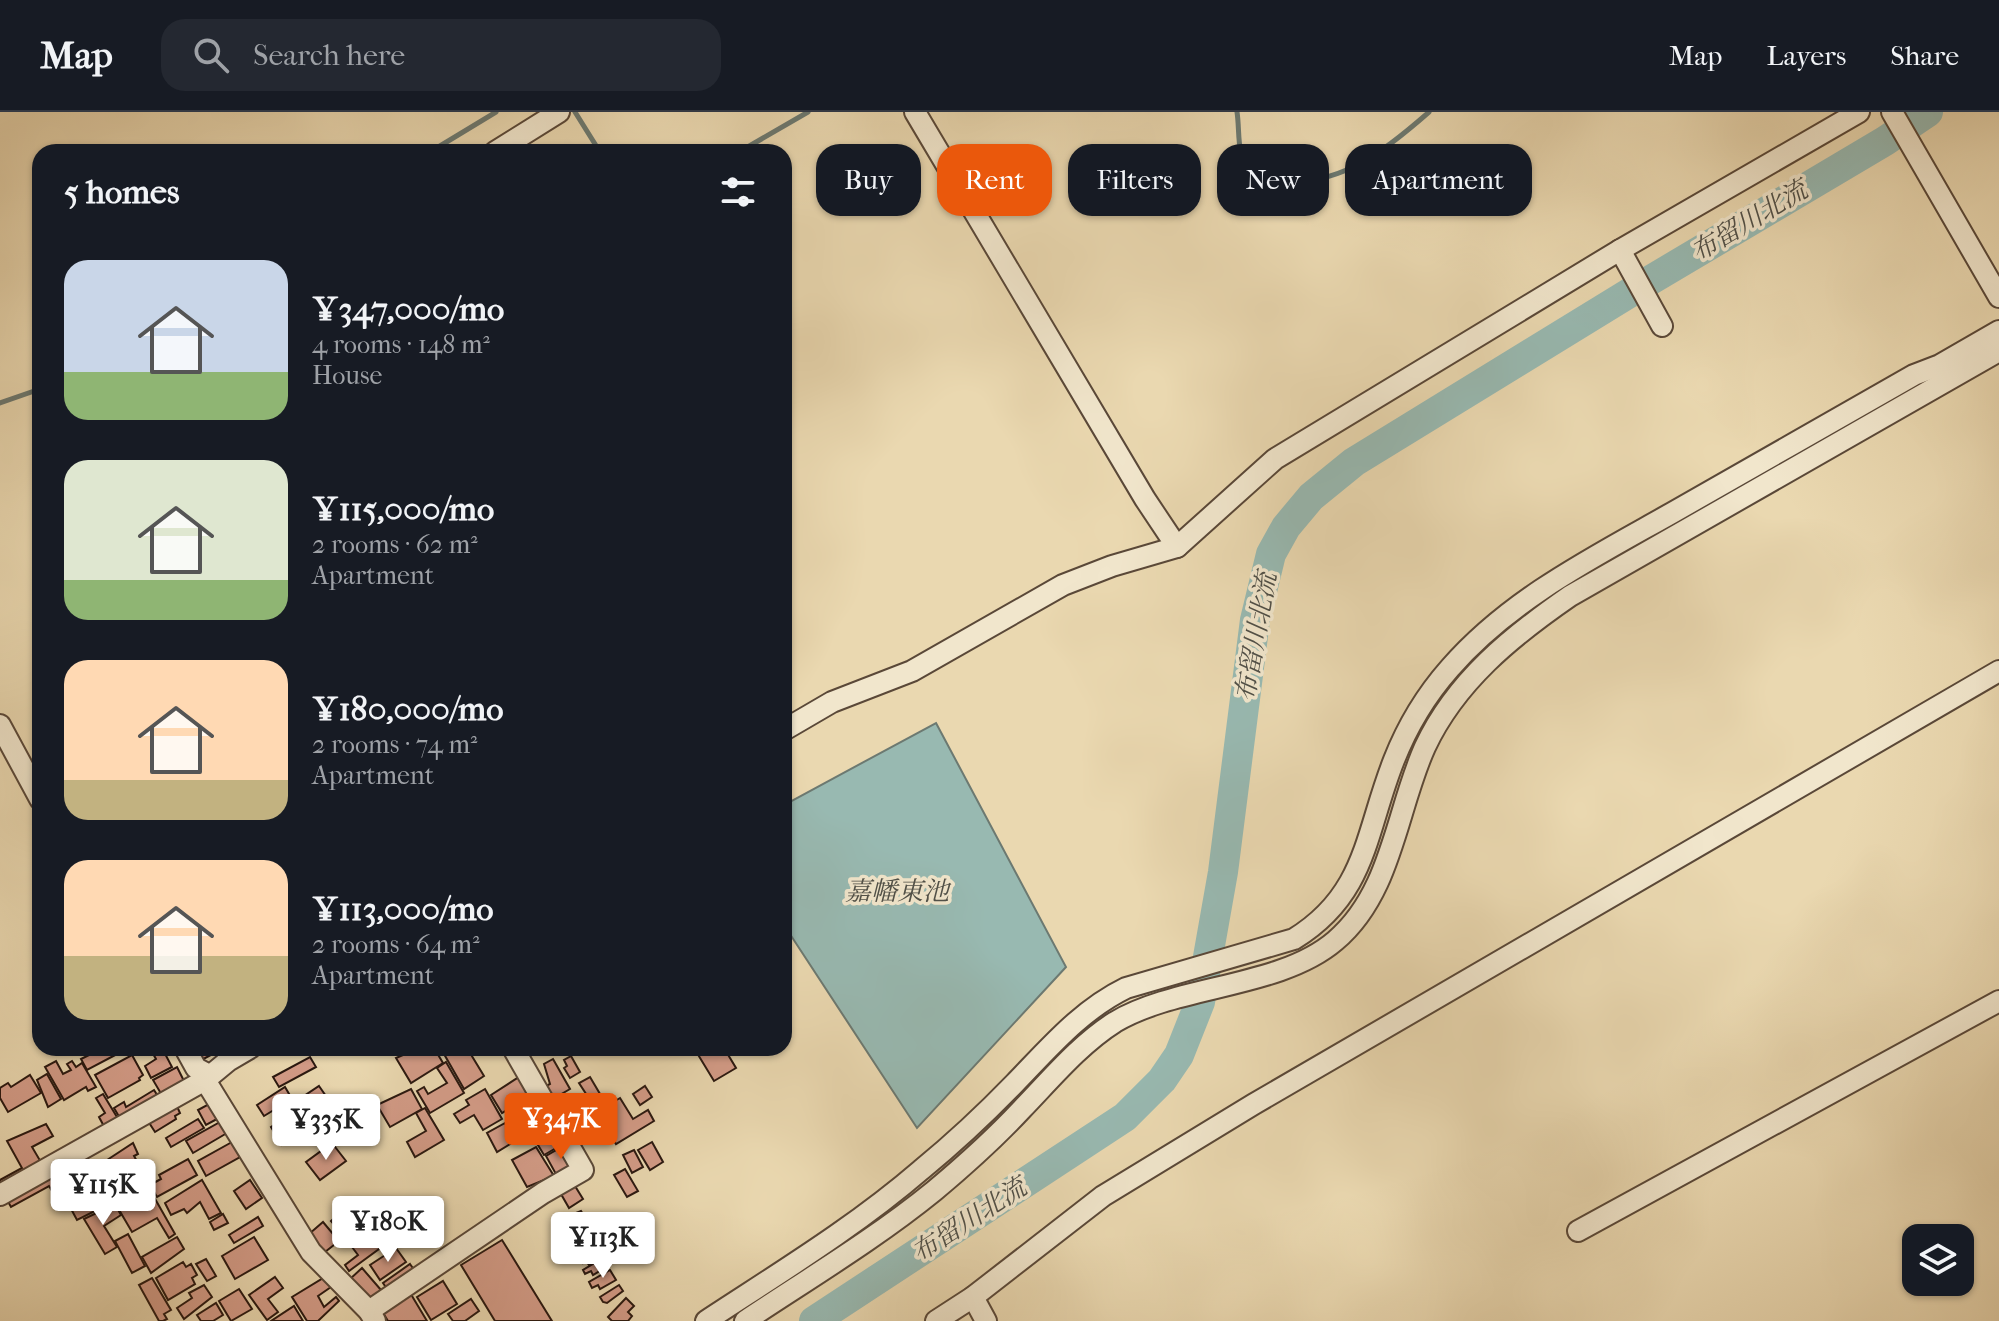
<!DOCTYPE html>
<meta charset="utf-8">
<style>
:root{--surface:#171b24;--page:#242831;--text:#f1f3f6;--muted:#9ea1a6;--line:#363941;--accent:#ea580c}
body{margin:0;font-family:"IM FELL French Canon","Noto Serif JP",serif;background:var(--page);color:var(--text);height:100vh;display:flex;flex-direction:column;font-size:30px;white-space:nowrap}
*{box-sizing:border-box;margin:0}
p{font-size:26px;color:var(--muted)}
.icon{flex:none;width:44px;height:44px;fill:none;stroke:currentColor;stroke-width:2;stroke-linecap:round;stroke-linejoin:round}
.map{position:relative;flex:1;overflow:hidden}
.drawer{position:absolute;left:32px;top:32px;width:760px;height:912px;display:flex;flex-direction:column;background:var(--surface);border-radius:24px;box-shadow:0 2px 6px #0004}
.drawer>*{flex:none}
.guide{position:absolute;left:816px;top:32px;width:760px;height:72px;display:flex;gap:16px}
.controls{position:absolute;left:1902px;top:1112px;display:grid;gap:16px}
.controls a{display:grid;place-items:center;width:72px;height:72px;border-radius:16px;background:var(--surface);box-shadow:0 2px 6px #0004;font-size:40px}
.price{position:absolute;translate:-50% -68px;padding:0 18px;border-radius:8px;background:#fff;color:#222;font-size:26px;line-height:52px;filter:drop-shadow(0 2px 4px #0008)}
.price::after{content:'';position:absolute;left:50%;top:48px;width:24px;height:18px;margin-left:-12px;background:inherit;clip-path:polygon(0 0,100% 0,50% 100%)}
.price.on{background:var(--accent);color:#fff}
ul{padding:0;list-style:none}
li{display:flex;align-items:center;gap:24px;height:200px;padding:0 32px}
li span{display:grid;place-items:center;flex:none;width:224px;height:160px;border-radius:24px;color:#555}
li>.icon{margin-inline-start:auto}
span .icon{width:96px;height:96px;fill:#fffc;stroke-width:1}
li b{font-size:34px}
h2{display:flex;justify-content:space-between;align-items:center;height:96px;padding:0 32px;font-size:34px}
.chip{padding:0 28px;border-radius:24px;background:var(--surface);box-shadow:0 2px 6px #0004;font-size:28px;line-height:72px}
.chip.on{background:var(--accent);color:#fff}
header{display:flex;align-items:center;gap:48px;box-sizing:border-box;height:112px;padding:0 40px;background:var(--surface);border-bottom:2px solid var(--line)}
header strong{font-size:38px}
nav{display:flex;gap:44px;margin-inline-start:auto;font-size:28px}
.search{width:560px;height:72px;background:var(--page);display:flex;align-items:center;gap:20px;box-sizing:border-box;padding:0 28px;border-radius:24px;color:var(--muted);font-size:30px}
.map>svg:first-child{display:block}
</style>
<header>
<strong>Map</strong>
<div class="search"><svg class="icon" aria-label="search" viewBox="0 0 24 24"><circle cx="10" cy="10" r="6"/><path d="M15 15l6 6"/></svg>Search here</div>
<nav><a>Map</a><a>Layers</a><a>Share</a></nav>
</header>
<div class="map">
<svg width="1999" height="1209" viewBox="0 0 1999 1209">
<rect width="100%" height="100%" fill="#ead8b0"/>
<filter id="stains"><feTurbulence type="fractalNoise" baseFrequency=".0025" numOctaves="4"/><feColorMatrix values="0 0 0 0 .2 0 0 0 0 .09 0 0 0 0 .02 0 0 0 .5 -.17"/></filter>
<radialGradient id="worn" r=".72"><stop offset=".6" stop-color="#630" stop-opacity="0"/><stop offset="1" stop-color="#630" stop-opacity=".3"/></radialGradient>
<path fill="#98b9b1" stroke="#6c7971" stroke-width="2" d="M936 611 1066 855 917 1016 784 813V693Z"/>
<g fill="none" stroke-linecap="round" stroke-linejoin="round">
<g stroke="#6c7971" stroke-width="5">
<path d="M575 0 600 40"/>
<path d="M1237 0C1240 18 1236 46 1250 59 1259 68 1272 68 1284 69 1342 74 1388 36 1429 0"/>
<path d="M430 40 496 0"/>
<path d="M739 40 808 0"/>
<path d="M0 291 40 277"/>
</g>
<path stroke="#98b9b1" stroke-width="30" d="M814 1209 1125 1005 1162 968 1179 943 1200 890 1223 760 1255 508 1271 442 1286 415 1311 385 1354 350 1644 172 1885 29 1928 0"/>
</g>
<g fill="#d49c88" stroke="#2a1810" stroke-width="2">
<path d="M103 936H119L121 940 87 958 81 947Z"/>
<path d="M162 936 172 955 151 966 145 954 156 947 152 940Z"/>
<path d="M197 936H224L196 951 190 939Z"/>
<path d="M419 936 422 939 434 936 443 951 411 971 396 946Z"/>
<path d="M454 936H467L484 964 464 977 444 942Z"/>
<path d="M694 936H724L736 956 714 969Z"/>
<path d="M132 943 143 963 139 966 140 968 108 986 95 963Z"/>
<path d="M571 944 580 960 570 966 564 956 567 954 564 948Z"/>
<path d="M310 945 316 955 279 975 273 965Z"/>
<path d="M553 947 570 977 551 988 544 975 550 972 544 952Z"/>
<path d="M56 949 63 962 71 958 67 952 72 949 76 955 82 951 96 975 88 979 86 975 64 988 45 955Z"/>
<path d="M446 950 464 981 430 1001 417 979 424 975 428 982 447 971 437 956Z"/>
<path d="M177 955 186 973 163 985 153 968Z"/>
<path d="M47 962 61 987 48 995 37 968Z"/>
<path d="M30 963 41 981 8 1000 0 986V976L8 971 11 975Z"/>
<path d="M522 963 533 982 502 1001 491 983Z"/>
<path d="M590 965 600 982 590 988 579 971Z"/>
<path d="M319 974 337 1000 282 1033 271 1015 277 1011 280 1016 287 1011 280 1000Z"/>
<path d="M645 974 652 985 640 993 633 982Z"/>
<path d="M285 975 292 987 264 1004 257 993Z"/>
<path d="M411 977 422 997 390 1015 377 993Z"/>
<path d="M485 977 502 1007 483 1018 474 1003 460 1011 454 1002 469 993 466 988Z"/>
<path d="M154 978 159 986 121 1008 114 996 124 990 126 995Z"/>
<path d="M103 982 120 1010 106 1018 99 1005 105 1001 96 986Z"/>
<path d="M342 985 351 998 343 1004 334 990Z"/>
<path d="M620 986 633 1007 648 998 654 1009 616 1032 597 1000Z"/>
<path d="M176 992 180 1001 175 1004 176 1007 155 1020 148 1009Z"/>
<path d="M209 992 217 1007 206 1013 198 998Z"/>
<path d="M425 996 444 1028 415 1045 407 1030 426 1019 416 1001Z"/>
<path d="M198 1007 204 1016 171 1035 166 1026Z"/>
<path d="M220 1010 227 1021 193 1041 186 1029Z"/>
<path d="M505 1011 515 1029 497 1040 487 1021Z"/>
<path d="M46 1012 53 1024 32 1035 45 1057 0 1082V1068L22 1056 7 1029Z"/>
<path d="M557 1022 563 1032 544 1043 538 1033Z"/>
<path d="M232 1030 240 1045 206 1064 198 1049Z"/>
<path d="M652 1030 663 1050 650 1058 638 1038Z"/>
<path d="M133 1031 138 1042 134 1044 142 1058 113 1074 101 1052Z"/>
<path d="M332 1031 346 1049 320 1068 306 1050Z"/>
<path d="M565 1033 577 1053 557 1064 546 1044Z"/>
<path d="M536 1035 554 1064 527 1075 512 1048Z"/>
<path d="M634 1038 643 1055 632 1061 623 1043Z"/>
<path d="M188 1047 197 1063 157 1085 150 1073 161 1067 159 1063Z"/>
<path d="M83 1053 92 1071 68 1083 59 1066Z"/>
<path d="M625 1057 638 1079 627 1085 614 1063Z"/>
<path d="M51 1062 58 1076 52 1079 49 1074 11 1095 6 1086Z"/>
<path d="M202 1068 221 1101 209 1107 200 1090 187 1101 184 1097 171 1103 165 1091Z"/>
<path d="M250 1068 262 1086 246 1097 234 1079Z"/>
<path d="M575 1074 583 1087 569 1096 561 1082Z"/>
<path d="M111 1075 119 1087 77 1108 69 1093 96 1077 99 1082Z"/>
<path d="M150 1078 175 1122 169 1126 157 1106 132 1120 118 1096Z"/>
<path d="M354 1088 360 1094 367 1088 377 1098 346 1126 331 1109Z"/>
<path d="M115 1092 121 1103 104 1114 117 1135 105 1142 84 1107Z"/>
<path d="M581 1099 586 1107 579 1111 581 1114 571 1120 569 1116 564 1118 558 1108Z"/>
<path d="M223 1102 228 1111 214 1118 210 1110Z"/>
<path d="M258 1105 263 1114 234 1131 229 1123Z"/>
<path d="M381 1108 394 1126 349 1159 345 1153 358 1143 352 1135 372 1120 369 1116Z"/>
<path d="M323 1110 339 1129 325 1140 309 1122Z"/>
<path d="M583 1115 590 1127 576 1135 569 1123Z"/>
<path d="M128 1122 145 1154 132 1161 115 1129Z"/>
<path d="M177 1125 184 1137 151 1161 142 1145Z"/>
<path d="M254 1125 268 1148 235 1167 222 1144Z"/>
<path d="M502 1128 552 1209H495L461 1153Z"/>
<path d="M597 1129 602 1139 597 1143 599 1147 589 1153 586 1149 583 1151 577 1141Z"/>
<path d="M396 1136 406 1150 380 1168 370 1153Z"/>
<path d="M603 1146 608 1154 593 1163 591 1159 585 1162 583 1158Z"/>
<path d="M206 1147 216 1164 207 1169 196 1152Z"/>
<path d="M183 1150 186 1155 191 1152 197 1163 192 1166 195 1172 168 1188 156 1166Z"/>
<path d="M410 1152 417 1162 390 1181 383 1171Z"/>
<path d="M362 1156 381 1178 369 1189 350 1167Z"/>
<path d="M610 1158 616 1168 600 1177 598 1173 592 1176 589 1170Z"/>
<path d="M275 1165 283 1176 268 1187 278 1200 267 1208 249 1183Z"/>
<path d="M325 1165 331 1175 318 1184 324 1195 336 1185 339 1189 318 1209H307L292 1185Z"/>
<path d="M152 1166 171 1198 164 1202 167 1207 163 1209H159L139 1173Z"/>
<path d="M443 1169 457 1192 431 1208 417 1185Z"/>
<path d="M204 1173 212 1185 184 1207 177 1196 192 1186 189 1181Z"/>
<path d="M619 1173 623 1179 607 1191 603 1190 600 1185Z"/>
<path d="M239 1177 252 1197 231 1209 219 1189Z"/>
<path d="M409 1179 427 1209H388L380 1196Z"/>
<path d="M626 1186 634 1194 628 1200 632 1204 628 1209H612L608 1205Z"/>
<path d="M471 1187 479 1199 465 1209H453L448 1202Z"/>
<path d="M216 1191 223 1203 213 1209H201L197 1203Z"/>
<path d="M294 1194 303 1209H271Z"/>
</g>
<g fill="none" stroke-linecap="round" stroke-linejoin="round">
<g stroke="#5a4838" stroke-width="24">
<g id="minor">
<path d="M915 0 1145 387 1177 435"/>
<path d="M1892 0 1999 185"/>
<path d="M495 40 559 0"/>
<path d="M1620 138 1662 214"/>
<path d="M0 613 40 687"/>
<path d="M784 618 832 590 912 559 1063 473 1112 454 1177 435 1275 347 1620 138 1859 0"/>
<path d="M185 936 196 956 209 963"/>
<path d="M205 968 311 1140 369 1199 375 1209"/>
<path d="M0 1083 205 968 228 949 250 936"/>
<path d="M1578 1119 1999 889"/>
<path d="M973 1185 986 1209"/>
<path d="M369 1199 543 1081 583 1058 513 936"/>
<path d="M706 1209C779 1161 855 1115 921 1058 954 1031 986 1001 1015 971 1050 935 1081 898 1126 876L1294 827C1367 782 1365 721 1394 648 1407 615 1427 582 1450 556 1510 487 1594 445 1672 401 1753 355 1833 309 1914 263L1940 253 1999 219"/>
<path d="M745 1209C808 1167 875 1127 934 1079 965 1053 995 1026 1022 997 1051 967 1080 932 1115 910 1177 873 1280 876 1335 829 1392 781 1396 699 1425 635 1456 569 1512 524 1570 484L1999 239"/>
<path d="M936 1209 973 1185 1103 1084 1254 992 1999 559"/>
</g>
</g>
<use href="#minor" stroke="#f1e6cc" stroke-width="20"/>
</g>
<g text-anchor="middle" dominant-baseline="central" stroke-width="7" stroke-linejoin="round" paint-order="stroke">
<g font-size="26" font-style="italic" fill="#505048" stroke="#f1e6cc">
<text transform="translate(1749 109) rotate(-31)">布留川北流</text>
<text transform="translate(1256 525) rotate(-80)">布留川北流</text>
<text x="897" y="779">嘉幡東池</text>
<text transform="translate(969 1108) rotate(-33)">布留川北流</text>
</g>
</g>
<rect width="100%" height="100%" filter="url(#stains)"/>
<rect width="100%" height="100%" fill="url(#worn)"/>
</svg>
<div class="controls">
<a><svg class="icon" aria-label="layers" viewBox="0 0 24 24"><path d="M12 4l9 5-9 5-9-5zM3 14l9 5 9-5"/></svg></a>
</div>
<b class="price on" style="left:561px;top:1049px">¥347K</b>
<b class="price" style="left:326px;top:1050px">¥335K</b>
<b class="price" style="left:103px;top:1115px">¥115K</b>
<b class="price" style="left:388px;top:1152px">¥180K</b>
<b class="price" style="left:603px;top:1168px">¥113K</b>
<div class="guide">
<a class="chip">Buy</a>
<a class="chip on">Rent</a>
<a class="chip">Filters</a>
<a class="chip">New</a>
<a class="chip">Apartment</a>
</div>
<section class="drawer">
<h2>5 homes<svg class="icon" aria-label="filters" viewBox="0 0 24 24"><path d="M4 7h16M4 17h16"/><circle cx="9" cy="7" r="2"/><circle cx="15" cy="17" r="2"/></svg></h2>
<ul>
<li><span style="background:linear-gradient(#c9d6e8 70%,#8fb573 0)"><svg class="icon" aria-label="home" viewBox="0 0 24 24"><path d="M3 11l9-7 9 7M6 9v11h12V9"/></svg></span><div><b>¥347,000/mo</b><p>4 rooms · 148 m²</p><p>House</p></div></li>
<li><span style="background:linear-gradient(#dfe7d0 75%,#8fb573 0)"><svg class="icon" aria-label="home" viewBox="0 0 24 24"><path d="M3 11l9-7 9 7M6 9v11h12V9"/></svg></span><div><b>¥115,000/mo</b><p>2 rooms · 62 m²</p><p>Apartment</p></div></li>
<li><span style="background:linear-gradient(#ffd9b3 75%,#c2b280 0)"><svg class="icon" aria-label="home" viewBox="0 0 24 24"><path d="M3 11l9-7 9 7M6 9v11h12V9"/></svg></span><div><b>¥180,000/mo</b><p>2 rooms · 74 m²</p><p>Apartment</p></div></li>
<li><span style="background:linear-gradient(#ffd9b3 60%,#c2b280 0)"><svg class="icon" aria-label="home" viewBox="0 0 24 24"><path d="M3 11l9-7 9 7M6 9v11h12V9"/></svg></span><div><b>¥113,000/mo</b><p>2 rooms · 64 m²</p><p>Apartment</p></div></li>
</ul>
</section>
</div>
